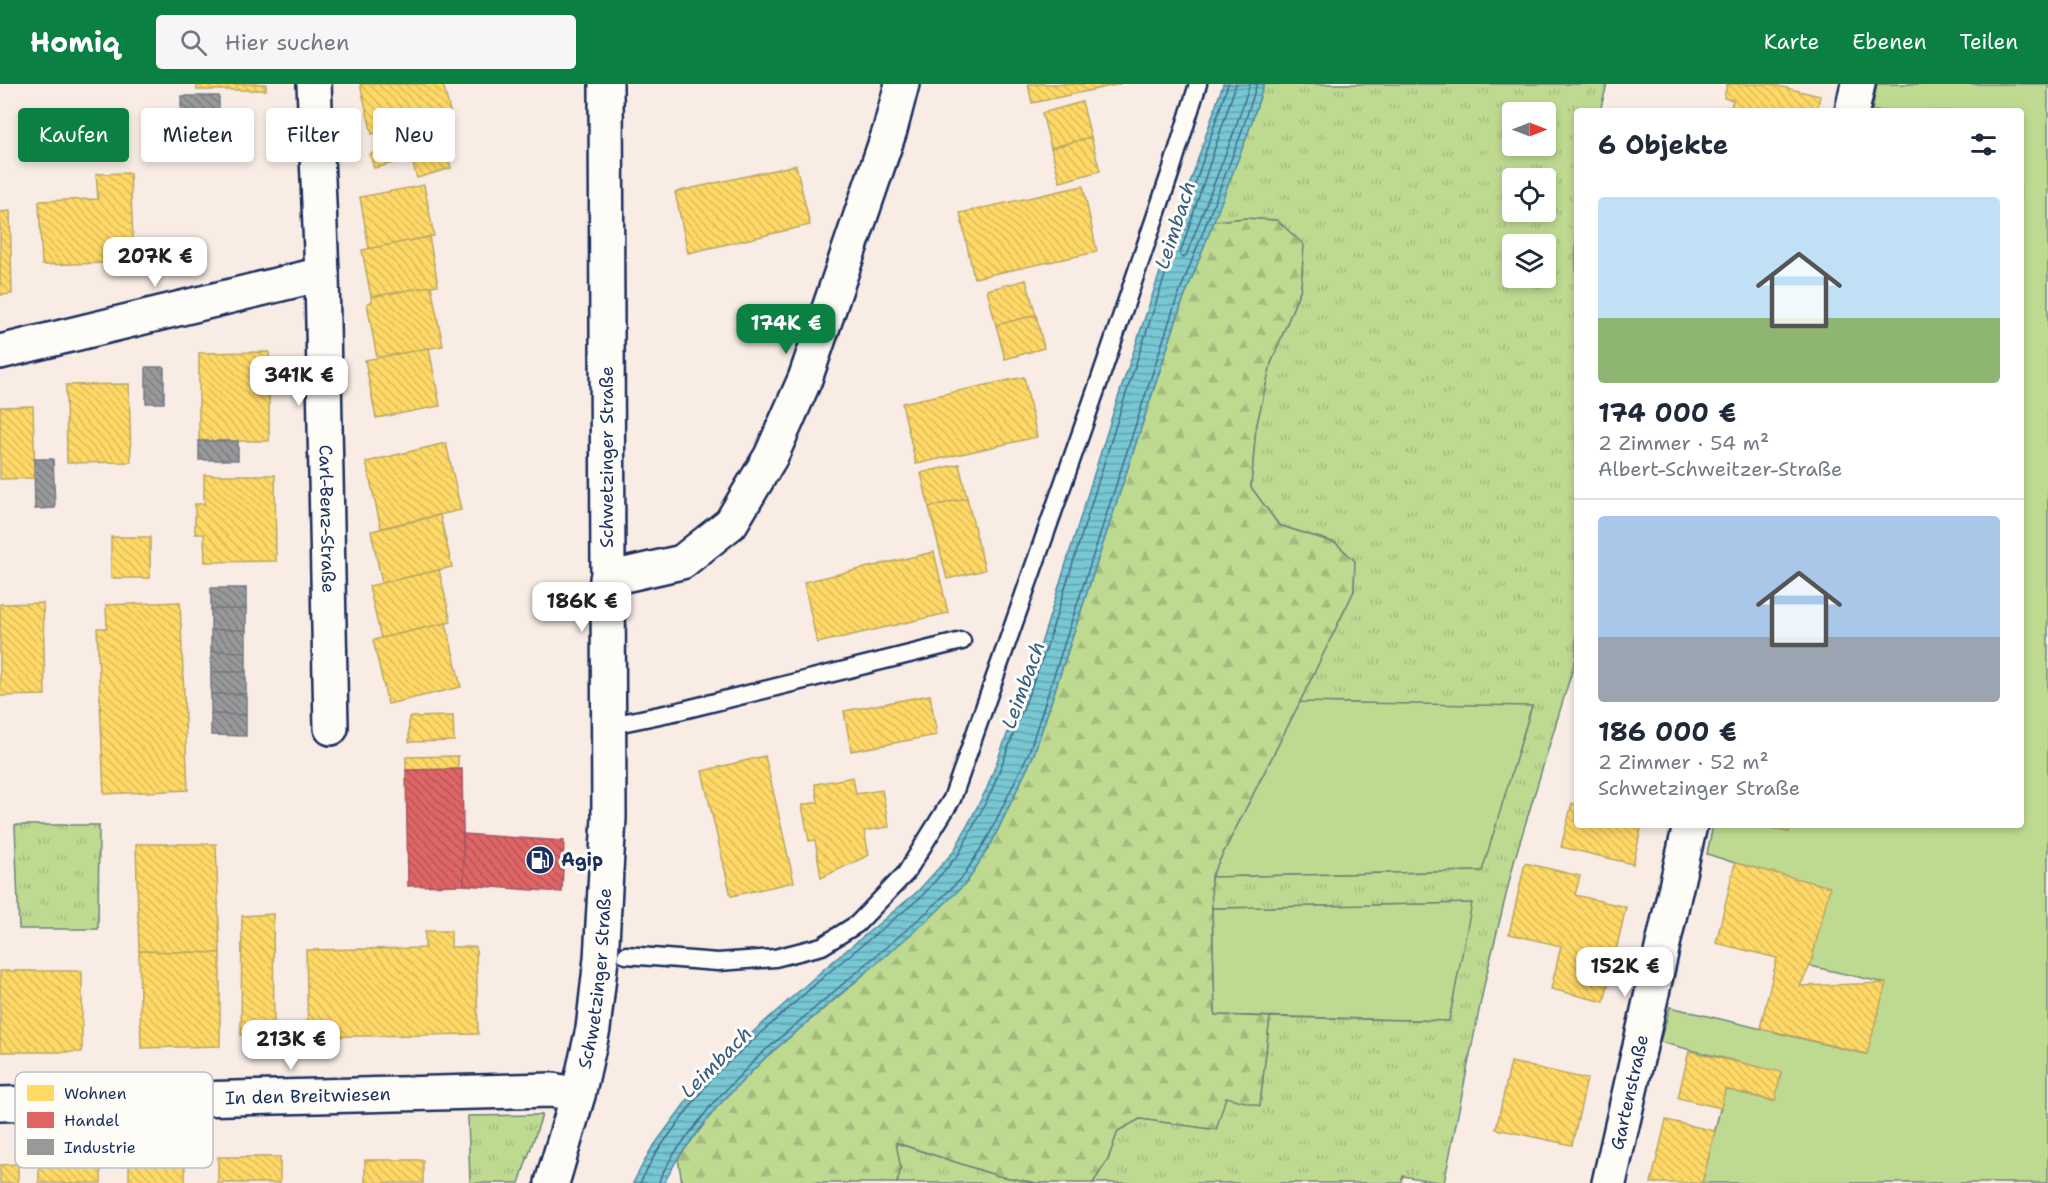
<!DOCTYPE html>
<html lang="de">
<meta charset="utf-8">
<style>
:root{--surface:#fff;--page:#f6f6f7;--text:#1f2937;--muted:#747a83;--line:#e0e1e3;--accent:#0b8043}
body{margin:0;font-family:"Shantell Sans",sans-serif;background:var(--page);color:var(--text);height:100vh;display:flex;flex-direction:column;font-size:22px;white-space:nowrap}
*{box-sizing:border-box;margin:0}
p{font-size:20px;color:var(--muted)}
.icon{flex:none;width:33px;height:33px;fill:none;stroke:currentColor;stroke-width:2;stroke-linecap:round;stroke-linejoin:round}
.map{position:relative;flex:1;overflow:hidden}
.sheet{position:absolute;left:1574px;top:24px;width:450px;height:720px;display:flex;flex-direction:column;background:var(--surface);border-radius:6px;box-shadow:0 3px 9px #0003}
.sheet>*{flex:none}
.guide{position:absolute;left:18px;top:24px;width:570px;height:54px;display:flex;gap:12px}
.needle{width:39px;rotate:90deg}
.fabs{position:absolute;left:1502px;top:18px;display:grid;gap:12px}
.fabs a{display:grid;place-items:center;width:54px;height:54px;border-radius:6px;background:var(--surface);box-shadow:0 3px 9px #0003;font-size:30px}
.price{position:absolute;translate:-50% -51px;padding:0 14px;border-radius:12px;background:#fff;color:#222;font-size:20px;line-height:39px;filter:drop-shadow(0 2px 3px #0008)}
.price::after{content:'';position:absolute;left:50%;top:36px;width:18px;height:14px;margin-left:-9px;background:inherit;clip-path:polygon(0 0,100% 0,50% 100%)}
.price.current{background:var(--accent);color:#fff}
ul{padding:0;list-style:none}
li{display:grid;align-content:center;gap:12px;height:318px;padding:0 24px}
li+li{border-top:2px solid var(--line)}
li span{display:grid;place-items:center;height:186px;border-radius:6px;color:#555}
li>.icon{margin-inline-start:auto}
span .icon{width:108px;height:108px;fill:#fffc;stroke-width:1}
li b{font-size:26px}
h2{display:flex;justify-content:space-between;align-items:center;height:72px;padding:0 24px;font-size:26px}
.tag{padding:0 21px;border-radius:6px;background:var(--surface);box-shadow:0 3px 9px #0003;font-size:21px;line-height:54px}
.tag.current{background:var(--accent);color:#fff}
header{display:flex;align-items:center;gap:36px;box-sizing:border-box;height:84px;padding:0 30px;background:var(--accent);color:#fff}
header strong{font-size:28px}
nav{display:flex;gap:33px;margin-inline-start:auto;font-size:21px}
.search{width:420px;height:54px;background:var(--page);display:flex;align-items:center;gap:15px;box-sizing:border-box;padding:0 21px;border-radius:6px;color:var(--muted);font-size:22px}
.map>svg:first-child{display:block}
</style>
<header>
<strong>Homiq</strong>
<div class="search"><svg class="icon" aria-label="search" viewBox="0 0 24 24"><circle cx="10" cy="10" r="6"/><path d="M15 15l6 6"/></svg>Hier suchen</div>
<nav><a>Karte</a><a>Ebenen</a><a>Teilen</a></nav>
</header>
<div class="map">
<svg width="2048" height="1099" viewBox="0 0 2048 1099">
<defs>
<pattern id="forest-firs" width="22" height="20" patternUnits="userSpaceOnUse" patternTransform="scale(1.5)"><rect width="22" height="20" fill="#beda91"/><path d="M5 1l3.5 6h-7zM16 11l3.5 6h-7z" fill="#a3bb7f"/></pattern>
<pattern id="park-tufts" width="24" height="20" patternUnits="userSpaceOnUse" patternTransform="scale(1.5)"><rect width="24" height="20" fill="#beda91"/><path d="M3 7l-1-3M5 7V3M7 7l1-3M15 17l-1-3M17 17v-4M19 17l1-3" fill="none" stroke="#a3bb7f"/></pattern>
<pattern id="water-rules" width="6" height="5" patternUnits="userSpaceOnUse" patternTransform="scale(1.5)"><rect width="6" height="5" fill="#78c8d3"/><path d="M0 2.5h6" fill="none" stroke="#62a3ae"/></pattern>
<pattern id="homes-back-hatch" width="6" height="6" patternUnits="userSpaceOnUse" patternTransform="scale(1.5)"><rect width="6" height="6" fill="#ffd966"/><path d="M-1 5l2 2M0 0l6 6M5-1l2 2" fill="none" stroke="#dabb5b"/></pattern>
<pattern id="shops-back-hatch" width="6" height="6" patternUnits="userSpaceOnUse" patternTransform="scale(1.5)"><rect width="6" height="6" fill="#e06666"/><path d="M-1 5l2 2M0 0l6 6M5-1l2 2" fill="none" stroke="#b55457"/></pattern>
<pattern id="industry-back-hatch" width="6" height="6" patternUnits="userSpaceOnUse" patternTransform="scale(1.5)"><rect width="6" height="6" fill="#999"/><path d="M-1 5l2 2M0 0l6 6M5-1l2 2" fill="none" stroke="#7c7d80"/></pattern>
</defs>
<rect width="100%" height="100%" fill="#f8ece5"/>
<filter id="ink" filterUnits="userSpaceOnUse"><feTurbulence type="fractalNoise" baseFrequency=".0167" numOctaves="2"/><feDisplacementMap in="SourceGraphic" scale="12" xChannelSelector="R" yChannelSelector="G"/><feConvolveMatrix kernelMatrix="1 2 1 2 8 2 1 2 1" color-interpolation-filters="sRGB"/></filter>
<g filter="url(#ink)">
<g fill="#beda91" stroke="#6c8478" stroke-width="1.5">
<path d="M1877 0H2048V1099H1702L1725 1005 1774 1017 1781 989 1660 958 1670 923 1866 970 1885 899 1810 882 1829 803 1735 779 1707 770 1713 741H1758L1789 748 1791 741H2020V27H1872Z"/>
<path d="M1300 618 1532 621 1483 787 1211 793Z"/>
<path d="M1473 819 1449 937 1215 931 1212 824Z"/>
</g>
<path fill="url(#forest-firs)" stroke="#6c8478" stroke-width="1.5" d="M1245 134 1278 136 1304 161 1301 204 1271 280 1256 344 1251 403 1279 441 1336 459 1355 477 1354 507 1300 618 1211 793 1215 931 1270 933 1260 1022 1217 1046 1140 1035 1118 1047 1108 1076 1093 1099H1037L998 1092 897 1059 901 1085 897 1099H682L678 1074 717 1023 765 974 852 901 967 798 993 756 1034 670 1181 222 1213 137Z"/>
<g fill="url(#park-tufts)" stroke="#6c8478" stroke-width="1.5" fill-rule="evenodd">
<path d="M1264 0H1607L1600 27H1576V574L1515 774 1485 897 1444 1099 1403 1092 1401 1099H1093L1108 1076 1118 1047 1140 1035 1216 1046 1226 1013 1260 1022 1270 933 1449 937 1472 819 1212 824 1211 793 1482 787 1532 622 1300 618 1354 507 1355 477 1336 459 1279 441 1251 403 1256 344 1271 280 1301 204 1304 161 1277 136 1245 134 1213 137 1247 52ZM1512 28H1545V62H1512ZM1512 94H1545V128H1512ZM1512 160H1545V194H1512Z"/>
<path d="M15 741H99L98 845H19Z"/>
<path d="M542 1031 519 1099H470L468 1032Z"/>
<path d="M896 1059 998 1092 1036 1099H897L901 1085Z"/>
</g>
<path fill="url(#water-rules)" stroke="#538ba4" stroke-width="1.5" d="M1223 0H1264L1247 52 1181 222 1034 670 993 756 967 798 930 834 765 974 717 1023 678 1074 664 1099H633L650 1067 708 988 825 884 917 808 954 767 987 704 1040 563 1115 323Z"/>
<g fill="url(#homes-back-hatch)" stroke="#bba664" stroke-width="1.5">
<rect x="197" y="0" width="69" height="6"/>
<path d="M360 0H443L451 31 372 50Z"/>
<path d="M1028 0H1120L1032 19Z"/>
<path d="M1727 0H1770L1820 12 1817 27H1730L1733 16 1724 14Z"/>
<path d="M1082 18 1091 53 1051 64 1042 29Z"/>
<path d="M1091 53 1100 87 1060 98 1051 64Z"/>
<path d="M402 61 406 76 374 84 370 70Z"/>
<path d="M447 68 451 84 417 94 412 77Z"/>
<path d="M796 81 810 141 688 169 675 108Z"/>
<path d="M130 89 134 178 42 181 39 117 98 115 96 90Z"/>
<path d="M424 101 434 152 369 165 360 113Z"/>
<path d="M1083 102 1097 168 974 194 960 129Z"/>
<path d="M10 127 12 210 0 211V128Z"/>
<path d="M429 153 438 201 371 213 362 166Z"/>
<path d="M1026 196 1036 231 996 241 987 206Z"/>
<path d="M431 202 443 262 377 274 367 219 372 218 371 213Z"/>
<path d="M1036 231 1044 264 1005 275 996 241Z"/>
<path d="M429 264 440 322 376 334 365 276Z"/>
<path d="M269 268V357H199V269Z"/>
<path d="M1024 293 1037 353 916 380 902 319Z"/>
<path d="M129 300 131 378 67 379 66 301Z"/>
<path d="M33 322 35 394 0 395V323Z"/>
<path d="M446 359 461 426 381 444 366 378Z"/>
<path d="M959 380 967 414 929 423 921 389Z"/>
<path d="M204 391H275L276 477 205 478 204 450H195V420H204Z"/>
<path d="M967 414 985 486 947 495 929 423Z"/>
<path d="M440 431 452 483 382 499 371 447Z"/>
<rect x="111" y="453" width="39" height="41"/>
<path d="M934 468 948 529 817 559 804 498Z"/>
<path d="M439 486 451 538 381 554 369 502Z"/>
<path d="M180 518 188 706 104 710 97 544H107L106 521Z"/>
<path d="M43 519 45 611 0 612V520Z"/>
<path d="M446 539 461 603 388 620 373 556Z"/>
<path d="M930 611 937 651 851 667 844 627Z"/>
<path d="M453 632 454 657 409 658V633Z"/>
<path d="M458 672V685L406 686V673Z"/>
<path d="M765 672 794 798 731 812 702 687Z"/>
<path d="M853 693 856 710 882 706 889 743 864 747 869 771 821 794 815 756 809 757 802 721 818 718 815 700Z"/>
<path d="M1572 719 1576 721V741H1642L1633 780 1561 763Z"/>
<path d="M1758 741H1791L1789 748Z"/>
<path d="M136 760H216L220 869 139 867Z"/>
<path d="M1525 779 1580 792 1575 811 1626 823 1604 918 1551 905 1561 862 1509 850Z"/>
<path d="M1735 779 1830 803 1810 882 1800 902 1886 899 1867 970 1760 944 1777 874 1716 859Z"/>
<path d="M273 830 274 949 241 951 242 832Z"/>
<path d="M425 847H451V863H476L478 950 308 953 306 866 425 864Z"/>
<path d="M139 867 220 869V962L141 964Z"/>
<rect x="0" y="887" width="82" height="81"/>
<path d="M1689 967 1781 988 1775 1017 1725 1005 1721 1024 1678 1014Z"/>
<path d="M1511 978 1587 995 1572 1061 1496 1045Z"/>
<path d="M1666 1036 1715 1047 1702 1099H1651Z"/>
<rect x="218" y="1073" width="62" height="26"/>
<path d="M185 1074V1099H129V1075Z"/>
<rect x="365" y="1076" width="58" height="23"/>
<path d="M101 1077V1099H39V1078Z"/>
<path d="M18 1080V1099H0V1081Z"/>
</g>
<g fill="url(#shops-back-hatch)" stroke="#a55664" stroke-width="1.5">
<path d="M462 685 464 801 408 802 406 686Z"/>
<path d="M463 750 564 757 562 808 464 801Z"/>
</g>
<g fill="url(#industry-back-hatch)" stroke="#737987" stroke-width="1.5">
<rect x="181" y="12" width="38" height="28"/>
<rect x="146" y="283" width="18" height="36"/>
<rect x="199" y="357" width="39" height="19"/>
<path d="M34 375H53L55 424 35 425Z"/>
<rect x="211" y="504" width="35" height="21"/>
<rect x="211" y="525" width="35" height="21"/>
<path d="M211 546H246V568L211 567Z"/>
<path d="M211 567 246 568V588H211Z"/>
<rect x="211" y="588" width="35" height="22"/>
<path d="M211 610H246V631L211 630Z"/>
<path d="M211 630 246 631V652L211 651Z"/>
</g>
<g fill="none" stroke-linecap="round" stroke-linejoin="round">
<g stroke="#406c8d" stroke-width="1.5">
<path d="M1236 0 1180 170 1182 174 1186 172 1234 48 1250 0"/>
<path d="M640 1099 655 1070 713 992 829 888 921 813 959 770 992 706 1046 565 1121 325 1228 0"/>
<path d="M659 1099 660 1094 673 1071 713 1019 761 970 926 829 962 794 988 753 1029 668 1175 220 1241 50 1257 0"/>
</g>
<g stroke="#1b2f5e" stroke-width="21">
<g id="service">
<path d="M607 642 679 627 962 557"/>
<path d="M626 871 718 878 775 874 822 862 857 840 906 789 952 715 1101 292 1171 87 1198 0"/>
</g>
</g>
<g stroke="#1b2f5e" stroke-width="38">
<g id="minor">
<path id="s1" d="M314 0 322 190 331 644"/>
<path d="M1852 27 1858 0"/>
<path d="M0 268 322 190"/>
<path d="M607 495 682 478 731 439 771 372 805 295 890 46 902 0"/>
<path id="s2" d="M0 1020 552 1006 578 1011"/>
<path id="s3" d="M1609 1099 1690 741"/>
</g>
</g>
<g stroke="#1b2f5e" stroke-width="38">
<g id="tertiary">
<path id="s4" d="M552 1099 578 1011 593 945 601 875 609 734 606 0"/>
</g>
</g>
<use href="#service" stroke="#fdfcf7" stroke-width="16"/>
<use href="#minor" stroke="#fdfcf7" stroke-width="33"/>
<use href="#tertiary" stroke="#fdfcf7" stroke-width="33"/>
</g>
</g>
<defs>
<g id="fuel-disc" transform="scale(1.5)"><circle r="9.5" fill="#1b2f5e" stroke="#fdfcf7"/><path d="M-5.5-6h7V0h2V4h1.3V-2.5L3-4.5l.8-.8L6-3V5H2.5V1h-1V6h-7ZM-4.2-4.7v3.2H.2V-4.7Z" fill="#fff"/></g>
</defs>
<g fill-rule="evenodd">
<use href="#fuel-disc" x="540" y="776"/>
</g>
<g text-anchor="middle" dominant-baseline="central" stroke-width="6" stroke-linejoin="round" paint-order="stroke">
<g font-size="18" fill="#1b2f5e" stroke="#fdfcf7">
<text transform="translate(607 373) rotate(-90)">Schwetzinger Straße</text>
<text stroke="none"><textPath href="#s1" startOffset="435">Carl-Benz-Straße</textPath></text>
<text stroke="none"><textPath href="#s4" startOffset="210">Schwetzinger Straße</textPath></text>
<text stroke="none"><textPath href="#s3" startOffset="93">Gartenstraße</textPath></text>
<text stroke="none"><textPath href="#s2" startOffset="308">In den Breitwiesen</textPath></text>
</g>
<g font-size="18" font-weight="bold" fill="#1b2f5e" stroke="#fdfcf7" text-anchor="start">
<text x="561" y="776">Agip</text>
</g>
<g font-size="20" font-style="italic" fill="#375d81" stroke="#fdfcf7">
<text transform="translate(1175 141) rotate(-72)">Leimbach</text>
<text transform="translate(1023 601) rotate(-70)">Leimbach</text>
<text transform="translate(716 978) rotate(-45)">Leimbach</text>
</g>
</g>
<rect x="15" y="988" width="198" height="96" rx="9" fill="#fdfcf7" stroke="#b9bec9" stroke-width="1.5"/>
<rect x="27" y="1001" width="27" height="16" fill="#ffd966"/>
<rect x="27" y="1028" width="27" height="16" fill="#e06666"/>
<rect x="27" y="1055" width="27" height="16" fill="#999"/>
<g font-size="16" fill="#1b2f5e">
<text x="64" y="1015">Wohnen</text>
<text x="64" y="1042">Handel</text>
<text x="64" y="1069">Industrie</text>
</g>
</svg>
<div class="fabs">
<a><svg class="needle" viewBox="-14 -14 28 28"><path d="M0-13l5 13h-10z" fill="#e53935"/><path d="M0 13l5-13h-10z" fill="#747a83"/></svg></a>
<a><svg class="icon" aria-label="locate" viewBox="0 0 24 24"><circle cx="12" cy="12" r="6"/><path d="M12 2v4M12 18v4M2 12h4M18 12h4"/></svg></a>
<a><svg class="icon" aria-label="layers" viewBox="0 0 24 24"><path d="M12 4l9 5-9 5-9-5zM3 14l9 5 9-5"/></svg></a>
</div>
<b class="price" style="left:155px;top:204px">207K €</b>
<b class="price current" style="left:786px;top:271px">174K €</b>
<b class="price" style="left:299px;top:323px">341K €</b>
<b class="price" style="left:582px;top:549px">186K €</b>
<b class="price" style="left:1625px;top:914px">152K €</b>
<b class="price" style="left:291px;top:987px">213K €</b>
<div class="guide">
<a class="tag current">Kaufen</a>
<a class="tag">Mieten</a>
<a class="tag">Filter</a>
<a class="tag">Neu</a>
</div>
<section class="sheet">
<h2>6 Objekte<svg class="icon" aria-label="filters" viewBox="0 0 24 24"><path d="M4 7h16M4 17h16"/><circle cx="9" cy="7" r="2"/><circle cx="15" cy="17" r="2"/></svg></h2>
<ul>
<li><span style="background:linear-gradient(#bfe0f5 65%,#8fb573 0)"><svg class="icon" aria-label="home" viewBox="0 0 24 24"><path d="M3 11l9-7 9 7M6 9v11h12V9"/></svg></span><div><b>174 000 €</b><p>2 Zimmer · 54 m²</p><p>Albert-Schweitzer-Straße</p></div></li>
<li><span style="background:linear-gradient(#a9c7e8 65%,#9aa5b1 0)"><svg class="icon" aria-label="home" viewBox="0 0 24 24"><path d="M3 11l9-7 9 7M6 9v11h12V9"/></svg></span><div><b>186 000 €</b><p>2 Zimmer · 52 m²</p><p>Schwetzinger Straße</p></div></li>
</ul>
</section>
</div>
